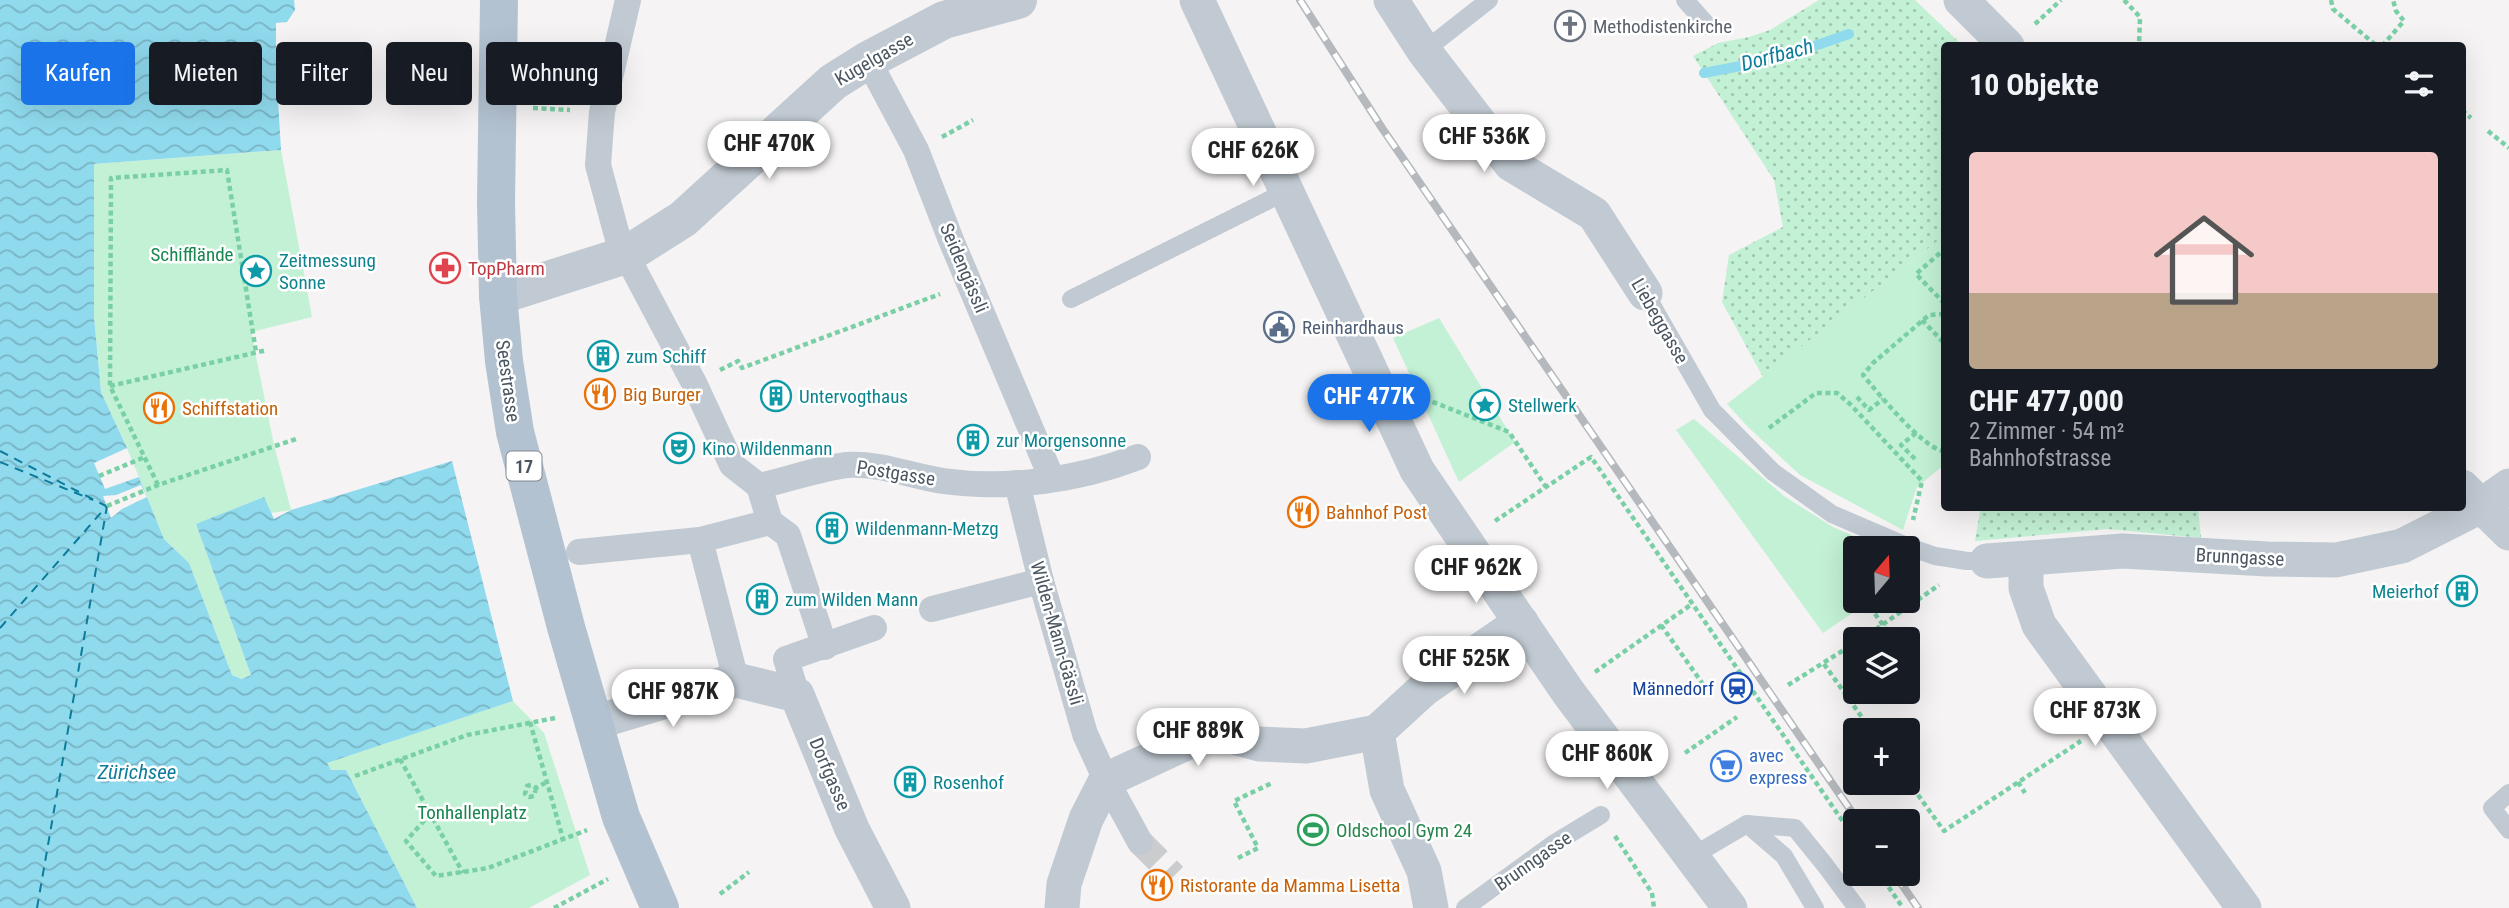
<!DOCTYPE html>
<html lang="de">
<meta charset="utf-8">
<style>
:root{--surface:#171b24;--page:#242831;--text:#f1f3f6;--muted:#9ea1a6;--accent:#1a73e8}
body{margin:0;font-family:"Roboto Condensed",sans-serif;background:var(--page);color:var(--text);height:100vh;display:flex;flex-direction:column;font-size:26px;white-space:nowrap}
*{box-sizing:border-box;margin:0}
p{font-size:23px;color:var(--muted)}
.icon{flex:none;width:38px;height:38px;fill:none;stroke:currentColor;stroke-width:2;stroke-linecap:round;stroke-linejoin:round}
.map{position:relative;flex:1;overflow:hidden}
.sheet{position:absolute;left:1941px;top:42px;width:525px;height:469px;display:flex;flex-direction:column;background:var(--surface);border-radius:7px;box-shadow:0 7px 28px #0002}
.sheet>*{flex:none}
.banner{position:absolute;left:21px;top:42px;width:665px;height:63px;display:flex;gap:14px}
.needle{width:46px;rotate:19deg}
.controls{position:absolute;left:1843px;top:536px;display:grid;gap:14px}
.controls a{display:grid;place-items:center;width:77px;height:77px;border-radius:7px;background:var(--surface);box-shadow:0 7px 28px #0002;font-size:35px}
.price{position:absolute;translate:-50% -60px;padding:0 16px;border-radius:24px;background:#fff;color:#222;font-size:23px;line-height:46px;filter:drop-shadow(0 2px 4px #0008)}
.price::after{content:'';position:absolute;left:50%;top:42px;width:21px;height:16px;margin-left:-10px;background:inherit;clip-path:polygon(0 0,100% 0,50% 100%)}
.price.selected{background:var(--accent);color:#fff}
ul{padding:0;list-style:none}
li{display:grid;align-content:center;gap:14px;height:371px;padding:0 28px}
li span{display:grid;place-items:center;height:217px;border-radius:7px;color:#555}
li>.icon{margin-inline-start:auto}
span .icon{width:126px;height:126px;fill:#fffc;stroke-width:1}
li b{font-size:30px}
h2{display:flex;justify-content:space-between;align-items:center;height:84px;padding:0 28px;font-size:30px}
.pill{padding:0 24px;border-radius:7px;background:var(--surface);box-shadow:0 7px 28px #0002;font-size:24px;line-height:63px}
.pill.selected{background:var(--accent);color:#fff}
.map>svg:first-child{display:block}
</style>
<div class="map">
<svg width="2509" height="908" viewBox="0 0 2509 908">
<defs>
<pattern id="grass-dots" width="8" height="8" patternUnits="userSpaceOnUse" patternTransform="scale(1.75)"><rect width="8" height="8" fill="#c3f1d5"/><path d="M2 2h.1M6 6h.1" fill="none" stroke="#a0c6b0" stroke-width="1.8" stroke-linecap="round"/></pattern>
<pattern id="water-waves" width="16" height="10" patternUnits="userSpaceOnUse" patternTransform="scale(1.75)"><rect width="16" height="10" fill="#90daee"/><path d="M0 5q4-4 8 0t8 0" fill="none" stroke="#78b4c4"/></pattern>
</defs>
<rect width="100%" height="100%" fill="#f5f3f3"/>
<g fill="url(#grass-dots)">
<path d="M1819 0H1915L1962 45 1944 46V236L1763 377 1722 302 1729 255 1783 227 1774 180 1693 56 1718 43 1749 37 1770 30Z"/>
<path d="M1971 508H2198L2201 538 2108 529 1975 541 1980 511Z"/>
</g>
<g fill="#c3f1d5">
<path d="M281 150 312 317 251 332 274 445 291 510 196 524 251 675 243 679 232 675 189 563 164 539 127 448 101 392 94 317V164Z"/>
<path d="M1944 236V465L1917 487 1903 530 1800 475 1748 427 1727 404Z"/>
<path d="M1439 318 1515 442 1459 482 1393 338Z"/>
<path d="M1694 419 1784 496 1833 527 1881 548H1855V600H1872L1823 633 1676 430Z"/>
<path d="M513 701 544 733 590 875 529 908H417L346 770H331L326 763Z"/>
</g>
<path fill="url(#water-waves)" d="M0 0H294L295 10 287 22 276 23V67L281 150 94 164V317L101 392 127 448 164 539 189 563 232 675 242 679 251 675 196 524 264 497 274 519 291 510 452 461 513 701 327 763 331 770H346L417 908H0Z"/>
<g fill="#f5f3f3">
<path d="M127 448 139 477 105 489 94 463Z"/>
<path d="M141 485 147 497 122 509 111 518 103 496 116 495Z"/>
</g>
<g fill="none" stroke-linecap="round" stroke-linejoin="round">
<path stroke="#90daee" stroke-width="10" d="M1704 73 1777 59 1849 34"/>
<g stroke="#0c7c9b" stroke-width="2" stroke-dasharray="9 7" stroke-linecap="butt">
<path d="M0 451 106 506"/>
<path d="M0 462 93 500"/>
<path d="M0 628 106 507"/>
<path d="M37 908 107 506"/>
</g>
<path stroke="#caccce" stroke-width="26" stroke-dasharray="26 13" stroke-linecap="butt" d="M1140 842 1174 876"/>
<g stroke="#7ad0a6" stroke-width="4.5" stroke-dasharray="5 3.5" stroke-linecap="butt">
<path d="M2124 0 2140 17 2139 46"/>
<path d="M2331 0 2333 9 2377 46"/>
<path d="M2035 24 2061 0"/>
<path d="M2382 46 2404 21 2396 11 2393 0"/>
<path d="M533 108 570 110"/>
<path d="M2462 110 2471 118"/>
<path d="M2488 131 2509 148"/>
<path d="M942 137 973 120"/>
<path d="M1940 253 1916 274 1944 303"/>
<path d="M1944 314 1929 315 1873 363 1863 375C1878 393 1923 449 1944 451"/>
<path d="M1922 320 1944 343"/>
<path d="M720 370 738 361 742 368 940 294"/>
<path d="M110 386 267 350"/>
<path d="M1857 397 1869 410 1883 399"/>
<path d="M1425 402 1428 400 1509 432 1546 487"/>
<path d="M1769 428 1816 393H1837L1850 404 1922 481 1913 520"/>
<path d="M1915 459 1901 445 1916 433"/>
<path d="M99 476 145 457"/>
<path d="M158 485 110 386 111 178 227 170 256 352"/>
<path d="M107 506 158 485 296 439"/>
<path d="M1495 521 1591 457 1855 839"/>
<path d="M1865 600 1893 639"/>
<path d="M1661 625 1705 687"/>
<path d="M1862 639 1939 585"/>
<path d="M1824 664 1871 730"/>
<path d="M1595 672 1692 604"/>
<path d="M1788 685 1855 643"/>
<path d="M530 722 563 839"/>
<path d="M1685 753 1737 717"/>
<path d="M400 759 463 873"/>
<path d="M355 776 467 735 555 718"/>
<path d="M1908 781 1944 831 2081 741"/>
<path d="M2018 782 2025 793"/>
<path d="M536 788 534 796 529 797 525 794 527 786 531 785 536 788 545 783"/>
<path d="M430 814 406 841 436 876 488 868 587 830"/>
<path d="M1615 836 1652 893 1654 908"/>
<path d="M1238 858 1258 848 1234 801 1272 783"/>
<path d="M1879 873 1903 908"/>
<path d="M720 894 749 872"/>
<path d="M554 908 608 879"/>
</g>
<g stroke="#c1cad2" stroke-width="18">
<path d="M1685 0 1708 26"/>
<path d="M1424 51 1489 0"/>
<path d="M1645 293 1712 410 1773 472 1832 514 1909 547 1935 556 1967 561H1987"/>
<path d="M1071 299 1285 192"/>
<path d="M2509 793 2492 808 2509 830"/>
<path d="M1747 824 1784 856 1815 908"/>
<path d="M1691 857 1747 824 1795 828 1825 865 1857 908"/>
<path d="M1465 908 1553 844 1601 815"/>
</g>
<g stroke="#c1cad2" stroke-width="26">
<path d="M868 60 916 150 951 240 1052 479"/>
<path d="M618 239 598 165 602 112 628 0"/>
<path d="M632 266 694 383 732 465 759 486"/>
<path d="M1017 483 1041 581 1085 734 1106 780 1140 842"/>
<path d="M770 522 788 535 825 647"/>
<path d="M700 540 736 680"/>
<path d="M579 552 700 540 770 522 759 486C786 480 821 468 847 465 880 463 911 476 943 481 1008 490 1078 480 1138 457"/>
<path d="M932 609 1041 581"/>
<path d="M797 695 786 659 874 628"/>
</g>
<g stroke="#c1cad2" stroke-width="35">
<path d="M1197 0 1417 470 1568 692 1730 908"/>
<path d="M1391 0 1424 51 1511 164 1594 214 1645 293"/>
<path d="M1961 0 2007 46"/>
<path d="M2462 487 2509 533"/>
<path d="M2026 559V588L2039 625 2244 908"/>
<path d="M1987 561 2123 551 2267 559 2336 560 2402 546 2481 506 2509 486"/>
<path d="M593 723 736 680 797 695 852 829 893 908"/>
<path d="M1377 732 1387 790 1424 871 1431 908"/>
<path d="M1377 732 1424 689 1521 622"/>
<path d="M1062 908 1064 884 1086 819 1106 780 1212 731 1259 744 1306 746 1377 732"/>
</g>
<path stroke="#c1cad2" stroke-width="38" d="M498 296 626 255 683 219 833 82 868 60 944 20 1018 0"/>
<path stroke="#b3c2d1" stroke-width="38" d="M499 0 496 202 498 296 504 361 515 432 566 627 621 817 660 908"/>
<g stroke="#b5b8bd" stroke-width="8">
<g id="rail">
<path d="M1300 0 1382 128 1858 821"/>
<path d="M1894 873 1918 908"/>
</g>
</g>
<use href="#rail" stroke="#fff" stroke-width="5" stroke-dasharray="16" stroke-linecap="butt"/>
</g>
<defs>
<g id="church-ring" transform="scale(1.575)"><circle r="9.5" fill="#fff" stroke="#6b7280" stroke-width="1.5"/><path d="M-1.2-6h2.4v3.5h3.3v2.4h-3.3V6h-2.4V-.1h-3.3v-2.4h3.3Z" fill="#6b7280"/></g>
<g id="pharmacy-ring" transform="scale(1.575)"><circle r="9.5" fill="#fff" stroke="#e0444e" stroke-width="1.5"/><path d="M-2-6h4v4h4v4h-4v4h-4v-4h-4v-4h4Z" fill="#e0444e"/></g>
<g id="sight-ring" transform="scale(1.575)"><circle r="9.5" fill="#fff" stroke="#0f9aa8" stroke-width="1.5"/><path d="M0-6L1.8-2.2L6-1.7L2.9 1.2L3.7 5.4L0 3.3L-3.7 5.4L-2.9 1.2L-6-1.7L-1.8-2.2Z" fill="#0f9aa8"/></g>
<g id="civic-ring" transform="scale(1.575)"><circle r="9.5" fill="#fff" stroke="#5c6f8a" stroke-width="1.5"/><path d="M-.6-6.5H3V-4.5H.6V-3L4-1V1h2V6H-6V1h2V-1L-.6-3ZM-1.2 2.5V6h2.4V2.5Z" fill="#5c6f8a"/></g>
<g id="building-ring" transform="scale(1.575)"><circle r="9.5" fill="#fff" stroke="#0f9aa8" stroke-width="1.5"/><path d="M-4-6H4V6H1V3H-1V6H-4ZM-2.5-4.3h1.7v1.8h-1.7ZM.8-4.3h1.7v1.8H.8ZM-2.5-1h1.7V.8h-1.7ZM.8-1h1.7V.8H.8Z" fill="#0f9aa8"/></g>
<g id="restaurant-ring" transform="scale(1.575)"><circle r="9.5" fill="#fff" stroke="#e8710a" stroke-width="1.5"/><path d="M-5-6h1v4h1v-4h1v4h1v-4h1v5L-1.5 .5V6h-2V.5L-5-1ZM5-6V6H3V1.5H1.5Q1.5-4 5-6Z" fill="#e8710a"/></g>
<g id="theatre-ring" transform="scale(1.575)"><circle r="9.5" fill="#fff" stroke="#0f9aa8" stroke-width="1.5"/><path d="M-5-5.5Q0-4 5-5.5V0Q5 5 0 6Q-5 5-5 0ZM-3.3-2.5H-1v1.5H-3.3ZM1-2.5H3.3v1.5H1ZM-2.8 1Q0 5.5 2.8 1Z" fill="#0f9aa8"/></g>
<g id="station-ring" transform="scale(1.575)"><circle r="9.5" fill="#fff" stroke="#1a4fb4" stroke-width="1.5"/><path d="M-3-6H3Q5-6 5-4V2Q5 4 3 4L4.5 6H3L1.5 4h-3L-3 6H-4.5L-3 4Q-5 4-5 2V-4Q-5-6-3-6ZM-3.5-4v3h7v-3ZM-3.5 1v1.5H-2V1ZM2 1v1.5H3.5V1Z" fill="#1a4fb4"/></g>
<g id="supermarket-ring" transform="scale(1.575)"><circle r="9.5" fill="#fff" stroke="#3f7fe0" stroke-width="1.5"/><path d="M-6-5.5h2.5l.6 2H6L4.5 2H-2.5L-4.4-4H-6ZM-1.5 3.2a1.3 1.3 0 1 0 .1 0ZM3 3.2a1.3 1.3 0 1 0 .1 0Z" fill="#3f7fe0"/></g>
<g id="stadium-ring" transform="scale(1.575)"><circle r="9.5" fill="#fff" stroke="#2e9e5b" stroke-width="1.5"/><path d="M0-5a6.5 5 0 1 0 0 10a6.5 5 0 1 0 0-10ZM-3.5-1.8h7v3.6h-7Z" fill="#2e9e5b"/></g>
</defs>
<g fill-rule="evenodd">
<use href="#church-ring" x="1570" y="26"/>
<use href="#pharmacy-ring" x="445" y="268"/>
<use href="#sight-ring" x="256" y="271"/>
<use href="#civic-ring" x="1279" y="327"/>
<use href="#building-ring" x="603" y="356"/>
<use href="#restaurant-ring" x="600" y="394"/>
<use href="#building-ring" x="776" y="396"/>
<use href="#sight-ring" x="1485" y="405"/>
<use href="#restaurant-ring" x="159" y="408"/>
<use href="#building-ring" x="973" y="440"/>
<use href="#theatre-ring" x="679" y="448"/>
<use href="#restaurant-ring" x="1303" y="512"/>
<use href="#building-ring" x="832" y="528"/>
<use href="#building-ring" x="2462" y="591"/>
<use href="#building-ring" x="762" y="599"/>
<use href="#station-ring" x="1737" y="688"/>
<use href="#supermarket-ring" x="1726" y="766"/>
<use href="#building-ring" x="910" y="782"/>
<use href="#stadium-ring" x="1313" y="830"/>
<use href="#restaurant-ring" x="1157" y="885"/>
</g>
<g text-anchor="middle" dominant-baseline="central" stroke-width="5" stroke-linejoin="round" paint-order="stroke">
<rect fill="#fff" stroke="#808990" stroke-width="2" x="506.5" y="451.5" width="35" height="29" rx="5"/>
<g font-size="18" font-weight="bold" fill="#4a5661">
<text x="524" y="466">17</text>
</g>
<g font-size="19" fill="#5b616d" stroke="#fff" text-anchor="start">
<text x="1593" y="26">Methodistenkirche</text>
</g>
<g font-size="19" fill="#4a5661" stroke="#fff">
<text transform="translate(874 59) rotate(-30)">Kugelgasse</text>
<text transform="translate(964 268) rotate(67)">Seidengässli</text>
<text transform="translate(1660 321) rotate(60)">Liebeggasse</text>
<text transform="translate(508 381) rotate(82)">Seestrasse</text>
<text transform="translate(896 473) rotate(9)">Postgasse</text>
<text transform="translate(2240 557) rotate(3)">Brunngasse</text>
<text transform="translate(1057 633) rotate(74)">Wilden-Mann-Gässli</text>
<text transform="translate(830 774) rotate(67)">Dorfgasse</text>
<text transform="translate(1533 861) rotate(-35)">Brunngasse</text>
</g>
<g font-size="19" fill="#17864f" stroke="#fff">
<text x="192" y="254">Schifflände</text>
<text x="472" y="812">Tonhallenplatz</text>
</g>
<g font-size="19" fill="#0d838f" stroke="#fff" text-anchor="start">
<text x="279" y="260">Zeitmessung<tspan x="279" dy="22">Sonne</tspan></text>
<text x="626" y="356">zum Schiff</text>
<text x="799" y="396">Untervogthaus</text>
<text x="1508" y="405">Stellwerk</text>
<text x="996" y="440">zur Morgensonne</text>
<text x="702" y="448">Kino Wildenmann</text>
<text x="855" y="528">Wildenmann-Metzg</text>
<text x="2439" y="591" text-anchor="end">Meierhof</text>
<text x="785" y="599">zum Wilden Mann</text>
<text x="933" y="782">Rosenhof</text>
</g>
<g font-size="19" fill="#be3a42" stroke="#fff" text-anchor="start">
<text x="468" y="268">TopPharm</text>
</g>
<g font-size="19" fill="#4e5e75" stroke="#fff" text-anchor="start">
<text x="1302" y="327">Reinhardhaus</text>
</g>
<g font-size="19" fill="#c56008" stroke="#fff" text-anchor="start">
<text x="623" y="394">Big Burger</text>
<text x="182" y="408">Schiffstation</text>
<text x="1326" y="512">Bahnhof Post</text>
<text x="1180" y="885">Ristorante da Mamma Lisetta</text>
</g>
<g font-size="19" fill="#164399" stroke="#fff" text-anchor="end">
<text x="1714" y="688">Männedorf</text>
</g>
<g font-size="19" fill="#366cbe" stroke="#fff" text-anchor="start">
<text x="1749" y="755">avec<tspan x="1749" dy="22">express</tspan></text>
</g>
<g font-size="19" fill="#27864d" stroke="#fff" text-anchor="start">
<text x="1336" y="830">Oldschool Gym 24</text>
</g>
<g font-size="21" font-style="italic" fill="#0c7c9b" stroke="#fff">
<text transform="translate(1777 55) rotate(-15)">Dorfbach</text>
<text x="137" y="772">Zürichsee</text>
</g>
</g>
</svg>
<div class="controls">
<a><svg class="needle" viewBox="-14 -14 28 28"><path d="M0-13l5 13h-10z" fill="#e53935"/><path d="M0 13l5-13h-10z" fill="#9ea1a6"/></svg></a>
<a><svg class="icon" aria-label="layers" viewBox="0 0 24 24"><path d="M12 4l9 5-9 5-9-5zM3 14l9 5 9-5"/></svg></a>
<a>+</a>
<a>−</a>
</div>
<b class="price" style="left:1484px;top:174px">CHF 536K</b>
<b class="price" style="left:769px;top:181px">CHF 470K</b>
<b class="price" style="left:1253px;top:188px">CHF 626K</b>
<b class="price selected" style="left:1369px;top:434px">CHF 477K</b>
<b class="price" style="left:1476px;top:605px">CHF 962K</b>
<b class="price" style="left:1464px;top:696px">CHF 525K</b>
<b class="price" style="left:673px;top:729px">CHF 987K</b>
<b class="price" style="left:2095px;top:748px">CHF 873K</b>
<b class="price" style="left:1198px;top:768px">CHF 889K</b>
<b class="price" style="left:1607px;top:791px">CHF 860K</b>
<div class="banner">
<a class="pill selected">Kaufen</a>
<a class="pill">Mieten</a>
<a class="pill">Filter</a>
<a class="pill">Neu</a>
<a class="pill">Wohnung</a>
</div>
<section class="sheet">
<h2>10 Objekte<svg class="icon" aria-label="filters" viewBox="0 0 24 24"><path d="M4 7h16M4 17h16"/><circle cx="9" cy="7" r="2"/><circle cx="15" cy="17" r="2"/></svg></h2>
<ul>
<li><span style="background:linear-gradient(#f6c9c9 65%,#b9a48a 0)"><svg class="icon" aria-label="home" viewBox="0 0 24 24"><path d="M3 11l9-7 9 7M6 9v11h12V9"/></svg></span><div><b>CHF 477,000</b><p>2 Zimmer · 54 m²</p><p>Bahnhofstrasse</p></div></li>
</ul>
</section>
</div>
